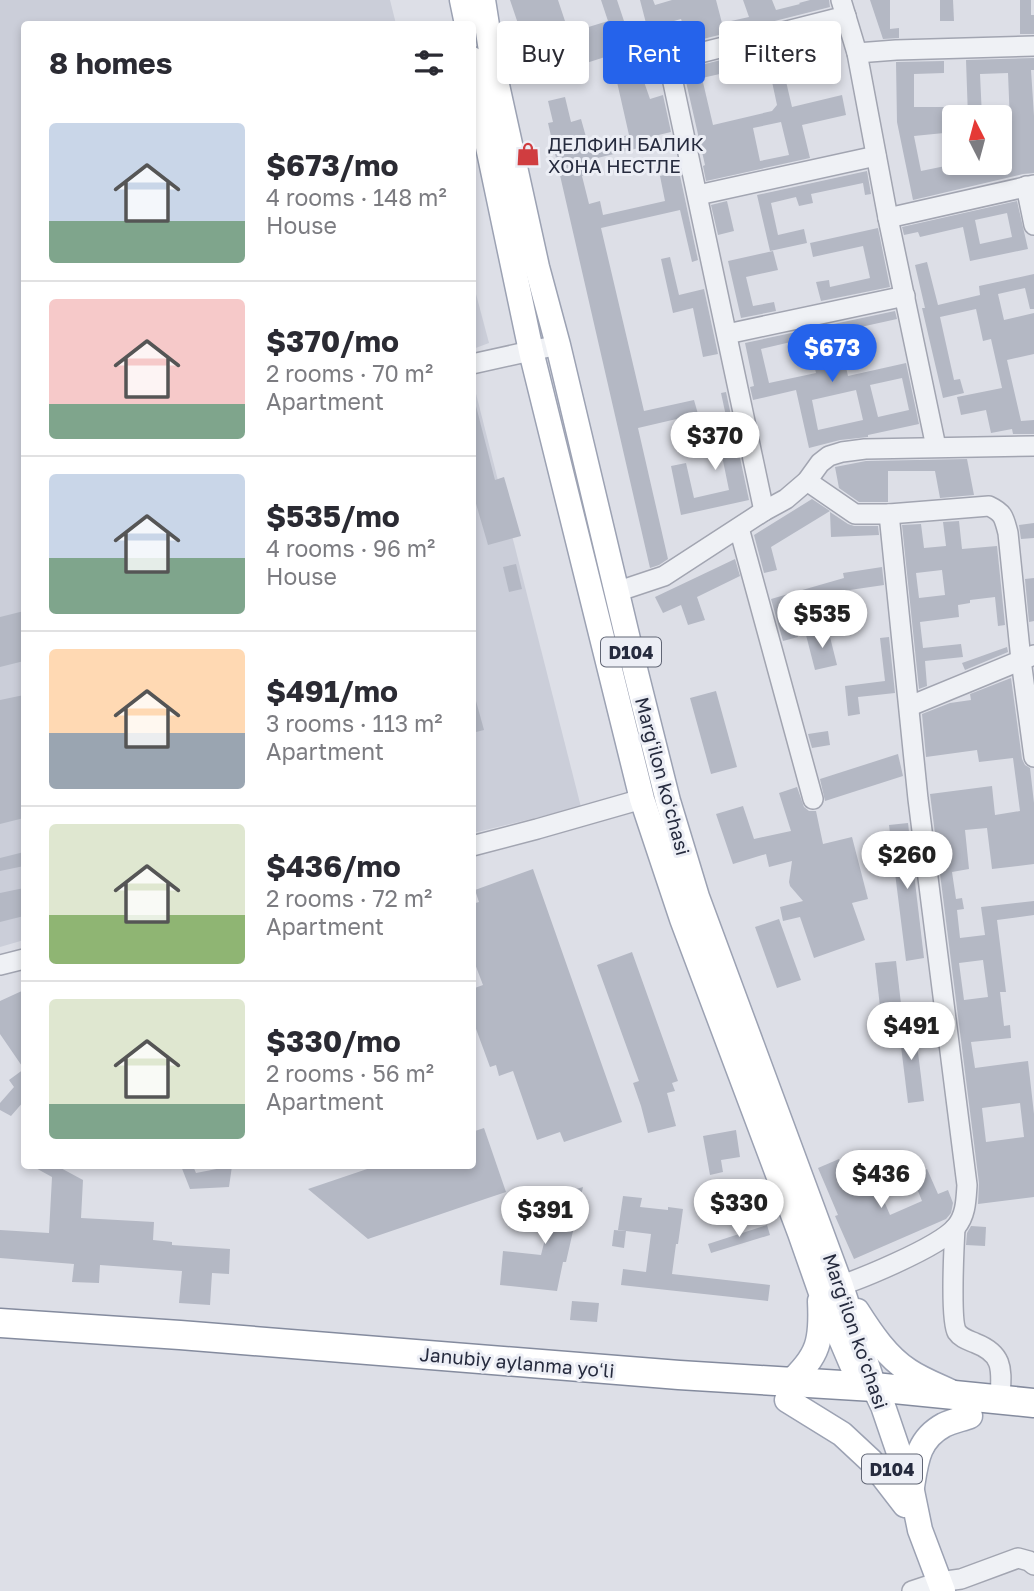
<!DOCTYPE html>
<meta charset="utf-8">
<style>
:root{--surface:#fff;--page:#f7f7f7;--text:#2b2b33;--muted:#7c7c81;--line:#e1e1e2;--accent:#2563eb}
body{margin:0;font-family:"Golos Text",sans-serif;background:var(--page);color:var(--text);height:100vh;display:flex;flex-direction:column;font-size:26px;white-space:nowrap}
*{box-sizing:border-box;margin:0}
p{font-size:23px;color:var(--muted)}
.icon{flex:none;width:38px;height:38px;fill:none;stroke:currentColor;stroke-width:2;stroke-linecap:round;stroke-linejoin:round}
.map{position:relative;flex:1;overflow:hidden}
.panel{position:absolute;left:21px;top:21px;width:455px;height:1148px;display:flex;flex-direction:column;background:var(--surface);border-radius:7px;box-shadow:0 4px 10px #0003}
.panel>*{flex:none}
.guide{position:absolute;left:497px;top:21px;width:430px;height:63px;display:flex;gap:14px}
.needle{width:46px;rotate:354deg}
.controls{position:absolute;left:942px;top:105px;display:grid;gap:14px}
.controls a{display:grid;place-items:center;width:70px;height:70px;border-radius:7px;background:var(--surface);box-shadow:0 4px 10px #0003;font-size:35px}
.price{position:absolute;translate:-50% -60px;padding:0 16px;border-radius:24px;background:#fff;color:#222;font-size:23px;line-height:46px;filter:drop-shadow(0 2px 4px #0008)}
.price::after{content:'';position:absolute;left:50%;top:42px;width:21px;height:16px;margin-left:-10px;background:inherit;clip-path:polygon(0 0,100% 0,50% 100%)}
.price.current{background:var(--accent);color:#fff}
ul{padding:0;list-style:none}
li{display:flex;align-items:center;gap:21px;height:175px;padding:0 28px}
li+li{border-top:2px solid var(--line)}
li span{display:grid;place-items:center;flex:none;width:196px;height:140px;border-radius:7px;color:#555}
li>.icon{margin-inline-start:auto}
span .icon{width:84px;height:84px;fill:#fffc;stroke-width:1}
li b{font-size:30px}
h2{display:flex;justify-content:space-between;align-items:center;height:84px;padding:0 28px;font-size:30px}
.pill{padding:0 24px;border-radius:7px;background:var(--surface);box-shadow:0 4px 10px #0003;font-size:24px;line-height:63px}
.pill.current{background:var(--accent);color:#fff}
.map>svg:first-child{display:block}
</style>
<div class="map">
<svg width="1034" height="1591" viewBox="0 0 1034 1591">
<rect width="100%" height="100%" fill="#dddfe7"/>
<g fill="#cbced9">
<path d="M0 0H390L396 24H24V940L0 947Z"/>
<path d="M476 294 489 343 473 349V295Z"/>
<path d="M472 378 581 807 473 833H472Z"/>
</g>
<g fill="#b4b8c4" fill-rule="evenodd">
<path d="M510 0H558L569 33 608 21 601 0H617L633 48 549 75 548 70 535 74Z"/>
<path d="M640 0H653L655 5 672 0H716L722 23 749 17 743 0H772L776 10 800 4 799 3 810 0H829L830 7 699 40 694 22 683 25 681 19 660 25 667 50 654 54Z"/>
<path d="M870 0H890V29L899 28V38L883 39Z"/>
<path d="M940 0H953L954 21H940Z"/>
<path d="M1020 0H1031V15H1034V34H1020Z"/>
<path d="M825 34 829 50 781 60 792 107 842 95 846 115 802 125 810 158 706 181 703 166 705 165 684 73 685 71 689 68ZM768 63 777 105 772 111 713 125 702 78ZM781 122 789 155 760 161 753 128Z"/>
<path d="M1034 58V70H1031L1034 116V173L1023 174 913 200 897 122 896 62 944 61V73L914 74V107H945V121H954V132L914 136 921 171 960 163H979L980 165 1011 164 1010 133H999V123H1010L1008 73 980 74 982 117H968L966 60Z"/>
<path d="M642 76 650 99 663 95 671 132 646 138 647 146 589 160 592 173 582 176 589 204 600 201 603 215 665 201 660 176 679 171 698 260 692 262 680 210 601 228 644 411 694 400 698 414 638 428 668 559 659 565 650 568 548 123 553 122 548 101 565 97 571 122 581 119 588 144 629 135 617 82Z"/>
<path d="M867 171 871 194 865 195 863 183 811 194 813 203 799 206 796 197 771 203 778 235 804 229 807 243 770 251 757 195Z"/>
<path d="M727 201 734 231 718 235 711 205Z"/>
<path d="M1017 201 1028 249 970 261 963 227 920 237 918 232 904 235 902 227ZM1007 213 1012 237 980 244 975 220Z"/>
<path d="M878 228 890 287 821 301 816 282 829 280 830 287 870 278 863 246 813 257 810 243Z"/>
<path d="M773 251 778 270 746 277 753 306 774 302 776 311 741 318 728 261Z"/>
<path d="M670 257 679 295 704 289 718 354 703 357 693 308 673 313 661 259Z"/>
<path d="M927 262 938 305 980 295 979 286 1034 274V309H1030L1025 288 998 294 1004 320 1034 313V354L1007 360 1021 421 1034 420V434H1013L1012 429 991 433 986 410 961 415 957 397 1002 388 991 339 983 341 976 309 940 317 954 380 960 379 964 393 943 398 922 308H925L915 265Z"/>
<path d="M895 311 897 319 838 332 848 376 906 363 919 424 868 435V437L840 440 809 448 796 390 753 400 750 387 754 386 745 343ZM808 338 816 373 769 383 761 349ZM902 378 909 410 878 417 870 385ZM856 390 863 420 818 430 812 400Z"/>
<path d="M726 392 749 500 681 515 671 466 686 463 694 498 729 490 722 456 708 459 703 436 729 430 721 393Z"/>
<path d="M472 406H476L495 480 504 477 521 536 488 545 472 490Z"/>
<path d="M967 459 974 495 940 498 935 471H888V502H859L839 488 835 467 866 461Z"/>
<path d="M812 499 830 511 771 547 777 570 764 573 754 535Z"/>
<path d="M830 512 848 524 854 526H878L879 535 831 537Z"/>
<path d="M959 521 962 549 997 546 1005 625 998 626 995 597 970 600V603L958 605 959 617 920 622 923 648 961 644 963 657 925 661 927 686 919 689 902 525 921 524 924 548 946 546 943 522ZM942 570 945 595 919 598 916 573Z"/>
<path d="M1034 523V538L1021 539 1019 525Z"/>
<path d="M735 559 740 576 697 597 705 620 688 625 681 605 663 613 655 597Z"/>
<path d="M516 564 522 589 509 592 503 567Z"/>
<path d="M882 567 884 585 836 592 845 624 828 628 819 598 790 606 798 637 783 641 771 599 844 578 843 573Z"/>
<path d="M1034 578V621L1029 622 1025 579Z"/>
<path d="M24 611V661L0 667V617Z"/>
<path d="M828 629 837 665 815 670 806 635Z"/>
<path d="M889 637 895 693 858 697 860 714 848 716 845 686 885 681 880 638Z"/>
<path d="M1007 647 1008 652 965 670 962 663Z"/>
<path d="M1011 678 1022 759 1025 765 1030 768 1034 803V864L992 869 987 828 965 830 969 869 952 872 956 899 962 898 964 909 957 910 960 938 985 935 981 907 1034 901V915L997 920 1006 992H1000L1004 1026 1010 1025 1011 1038 971 1042 975 1068 1028 1061 1034 1114V1197L978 1204 979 1183 930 794 992 786 995 815 1020 811 1013 758 979 762 977 750 926 757 922 714 950 703 971 700 970 694ZM983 960 988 997 964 1000 959 963ZM1020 1103 1024 1137 986 1142 982 1108Z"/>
<path d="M716 691 737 767 711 774 690 698Z"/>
<path d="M24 695V818L0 824V700Z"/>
<path d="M472 701H476L484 730 472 733Z"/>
<path d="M828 731 830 745 812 748 808 734Z"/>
<path d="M898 754 903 776 825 801 820 779Z"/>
<path d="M797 787 804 807 809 811H816L823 844 852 837 868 899 852 903 865 940 814 958 800 917 783 921 780 907 803 901 790 886 789 882 792 861 769 867 766 854 733 864 716 814 743 806 754 839 791 831 779 793Z"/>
<path d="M908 823 924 958 906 961 889 825Z"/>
<path d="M24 852V866L0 871V858Z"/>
<path d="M533 869 622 1122 564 1142 560 1132 537 1140 513 1071 499 1076 496 1065 490 1067 472 1018V989L483 985 472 956V904L479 902 475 890Z"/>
<path d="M24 888V916L0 922V893Z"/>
<path d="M779 919 801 980 777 988 755 927Z"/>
<path d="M632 952 678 1081 672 1083 675 1091 667 1093 676 1126 648 1133 641 1106 633 1083 639 1081 597 965Z"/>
<path d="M896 961 903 1021 882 1024 875 963Z"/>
<path d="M24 990V1101L11 1116 0 1110V1103L14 1087 9 1080 24 1069 0 1034V1001Z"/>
<path d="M914 1020 924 1101 908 1103 898 1022Z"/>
<path d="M484 1128 506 1192 485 1199 368 1239 308 1189 376 1166H472V1132Z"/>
<path d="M736 1130 740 1157 721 1160 723 1172 710 1175 703 1136Z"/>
<path d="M839 1159 853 1190 875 1180 890 1215 922 1201 912 1176 927 1169 938 1194 948 1190 953 1203 951 1213 946 1219 854 1259 835 1216 838 1215 818 1168Z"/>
<path d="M32 1166H57L83 1180 81 1218 154 1222 153 1240 172 1242V1245L230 1249 229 1274 212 1273 210 1305 179 1303 182 1271 100 1265 99 1283 72 1282 74 1264 0 1258V1230L49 1233 52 1177Z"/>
<path d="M181 1166H193L196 1173 232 1166 229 1187 190 1189Z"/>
<path d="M583 1187 566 1262H563L557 1291 500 1285 503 1251 541 1255 551 1215 533 1217V1202Z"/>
<path d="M623 1196 642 1198 640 1207 668 1210V1207L683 1209 678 1244H676L672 1274 770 1285 768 1301 621 1285 623 1269 646 1272 651 1234 618 1230Z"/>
<path d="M767 1225 770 1235 711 1253 708 1244Z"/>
<path d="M971 1226 986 1227 985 1246 966 1245 967 1233Z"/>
<path d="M614 1230 626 1231 624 1248 612 1246Z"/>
<path d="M572 1301 599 1303 597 1322 570 1320Z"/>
</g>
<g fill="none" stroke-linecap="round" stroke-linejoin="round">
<g stroke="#a2a5b1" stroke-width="22">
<g id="minor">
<path d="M841 0 857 53 888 218 936 447"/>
<path d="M857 53 896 50 1034 46"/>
<path d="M1026 186 1034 225"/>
<path d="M698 195 876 156"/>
<path d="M888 218 1034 185"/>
<path d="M727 334 905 296"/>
<path d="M472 364 558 345"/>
<path d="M807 481 855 514H889L989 506C1004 513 1004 518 1008 533L1021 660 1034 757"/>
<path d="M764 511 671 73 675 63 684 57 846 16"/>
<path d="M739 528 813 799"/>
<path d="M616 592 664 576 764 511 786 499 807 481 820 463 829 456 842 452 865 449 1034 446"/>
<path d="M910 706 1034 655"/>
<path d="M472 846 537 829 642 799"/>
<path d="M0 965 24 959"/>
<path d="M955 1228C954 1246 950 1321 957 1332 961 1338 968 1340 975 1343 1006 1355 1001 1372 1000 1400"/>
<path d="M827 1289C854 1283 939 1247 956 1227 966 1215 966 1200 967 1185L918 799 889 514"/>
<path d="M912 1591 939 1582 961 1579 1018 1558 1029 1561 1034 1565"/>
</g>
</g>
<g stroke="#9ca2b3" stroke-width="27">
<g id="major">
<path d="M462 0 467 24"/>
<path d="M483 0 495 76 537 267 558 345 636 673 668 801 697 897 841 1286 874 1387 883 1406 912 1491 920 1530 943 1591"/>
<path d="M472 59 483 123 531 351 642 799 682 919 800 1233 820 1290 852 1365"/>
<path d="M857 1311C871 1333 887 1357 909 1371 921 1379 936 1385 949 1391"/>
<path d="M789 1383C819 1356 822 1340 820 1301"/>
<path d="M787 1400 842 1434 871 1461 905 1505"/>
<path d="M912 1487C916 1461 918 1439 944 1425 952 1421 962 1419 970 1416"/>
</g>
</g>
<g stroke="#848b9e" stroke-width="31">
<path id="highway" d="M0 1323 180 1335 679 1375 874 1387 1034 1403"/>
</g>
<use href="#minor" stroke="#eff1f5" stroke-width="19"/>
<use href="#major" stroke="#fff" stroke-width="24"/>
<use href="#highway" stroke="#fff" stroke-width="28"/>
</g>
<defs>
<g id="shop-bare" transform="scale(1.89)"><path d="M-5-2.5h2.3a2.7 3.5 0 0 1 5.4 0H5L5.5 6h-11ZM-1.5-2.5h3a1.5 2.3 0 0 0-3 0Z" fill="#d03d40" stroke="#eceef5" stroke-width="2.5" paint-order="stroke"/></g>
</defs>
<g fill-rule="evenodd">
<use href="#shop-bare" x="528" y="154"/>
</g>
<g text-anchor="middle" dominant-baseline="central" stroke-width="6" stroke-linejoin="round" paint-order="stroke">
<g fill="#eceef5" stroke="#616675" stroke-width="2">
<rect x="601" y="637.5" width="60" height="29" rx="5"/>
<rect x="862" y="1454.5" width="60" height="29" rx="5"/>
</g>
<g font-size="18" font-weight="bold" fill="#262b3e">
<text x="631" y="652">D104</text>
<text x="892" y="1469">D104</text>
</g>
<g font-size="19" fill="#262b3e" stroke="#eceef5" text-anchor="start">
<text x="548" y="143">ДЕЛФИН БАЛИК<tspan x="548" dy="22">ХОНА НЕСТЛЕ</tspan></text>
</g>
<g font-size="19" fill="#262b3e" stroke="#eceef5">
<text transform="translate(663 776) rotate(75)">Margʻilon koʻchasi</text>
<text transform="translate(856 1331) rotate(71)">Margʻilon koʻchasi</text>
<text transform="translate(517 1362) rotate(5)">Janubiy aylanma yoʻli</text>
</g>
</g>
</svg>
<div class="controls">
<a><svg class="needle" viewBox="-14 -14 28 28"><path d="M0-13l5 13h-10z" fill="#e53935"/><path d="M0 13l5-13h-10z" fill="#7c7c81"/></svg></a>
</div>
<b class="price current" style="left:832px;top:384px">$673</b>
<b class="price" style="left:715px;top:472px">$370</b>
<b class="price" style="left:822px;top:650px">$535</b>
<b class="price" style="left:907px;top:891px">$260</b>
<b class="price" style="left:911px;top:1062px">$491</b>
<b class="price" style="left:881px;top:1210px">$436</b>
<b class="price" style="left:739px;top:1239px">$330</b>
<b class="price" style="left:545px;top:1246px">$391</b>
<div class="guide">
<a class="pill">Buy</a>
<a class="pill current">Rent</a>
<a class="pill">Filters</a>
</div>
<section class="panel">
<h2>8 homes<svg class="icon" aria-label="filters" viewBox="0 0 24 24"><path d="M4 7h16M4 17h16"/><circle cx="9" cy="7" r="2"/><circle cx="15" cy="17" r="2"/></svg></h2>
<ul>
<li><span style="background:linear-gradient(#c9d6e8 70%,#7fa58c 0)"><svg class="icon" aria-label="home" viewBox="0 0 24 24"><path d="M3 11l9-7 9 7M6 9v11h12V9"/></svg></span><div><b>$673/mo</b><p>4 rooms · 148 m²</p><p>House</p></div></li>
<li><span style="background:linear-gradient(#f6c9c9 75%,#7fa58c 0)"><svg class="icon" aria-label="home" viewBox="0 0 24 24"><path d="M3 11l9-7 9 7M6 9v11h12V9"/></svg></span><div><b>$370/mo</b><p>2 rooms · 70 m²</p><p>Apartment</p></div></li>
<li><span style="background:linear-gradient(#c9d6e8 60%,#7fa58c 0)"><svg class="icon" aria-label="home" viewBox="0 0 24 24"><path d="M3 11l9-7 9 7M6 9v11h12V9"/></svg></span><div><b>$535/mo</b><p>4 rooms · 96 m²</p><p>House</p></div></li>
<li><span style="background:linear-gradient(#ffd9b3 60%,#9aa5b1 0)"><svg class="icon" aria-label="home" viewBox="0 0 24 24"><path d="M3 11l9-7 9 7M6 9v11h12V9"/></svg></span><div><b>$491/mo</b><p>3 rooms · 113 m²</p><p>Apartment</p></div></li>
<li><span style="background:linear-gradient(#dfe7d0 65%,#8fb573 0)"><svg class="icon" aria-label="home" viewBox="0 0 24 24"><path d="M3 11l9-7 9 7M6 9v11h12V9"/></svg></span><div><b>$436/mo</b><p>2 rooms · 72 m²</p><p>Apartment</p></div></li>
<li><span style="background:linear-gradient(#dfe7d0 75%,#7fa58c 0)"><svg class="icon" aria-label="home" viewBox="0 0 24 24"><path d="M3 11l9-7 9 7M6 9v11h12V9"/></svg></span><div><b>$330/mo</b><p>2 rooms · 56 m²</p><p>Apartment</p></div></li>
</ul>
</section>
</div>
